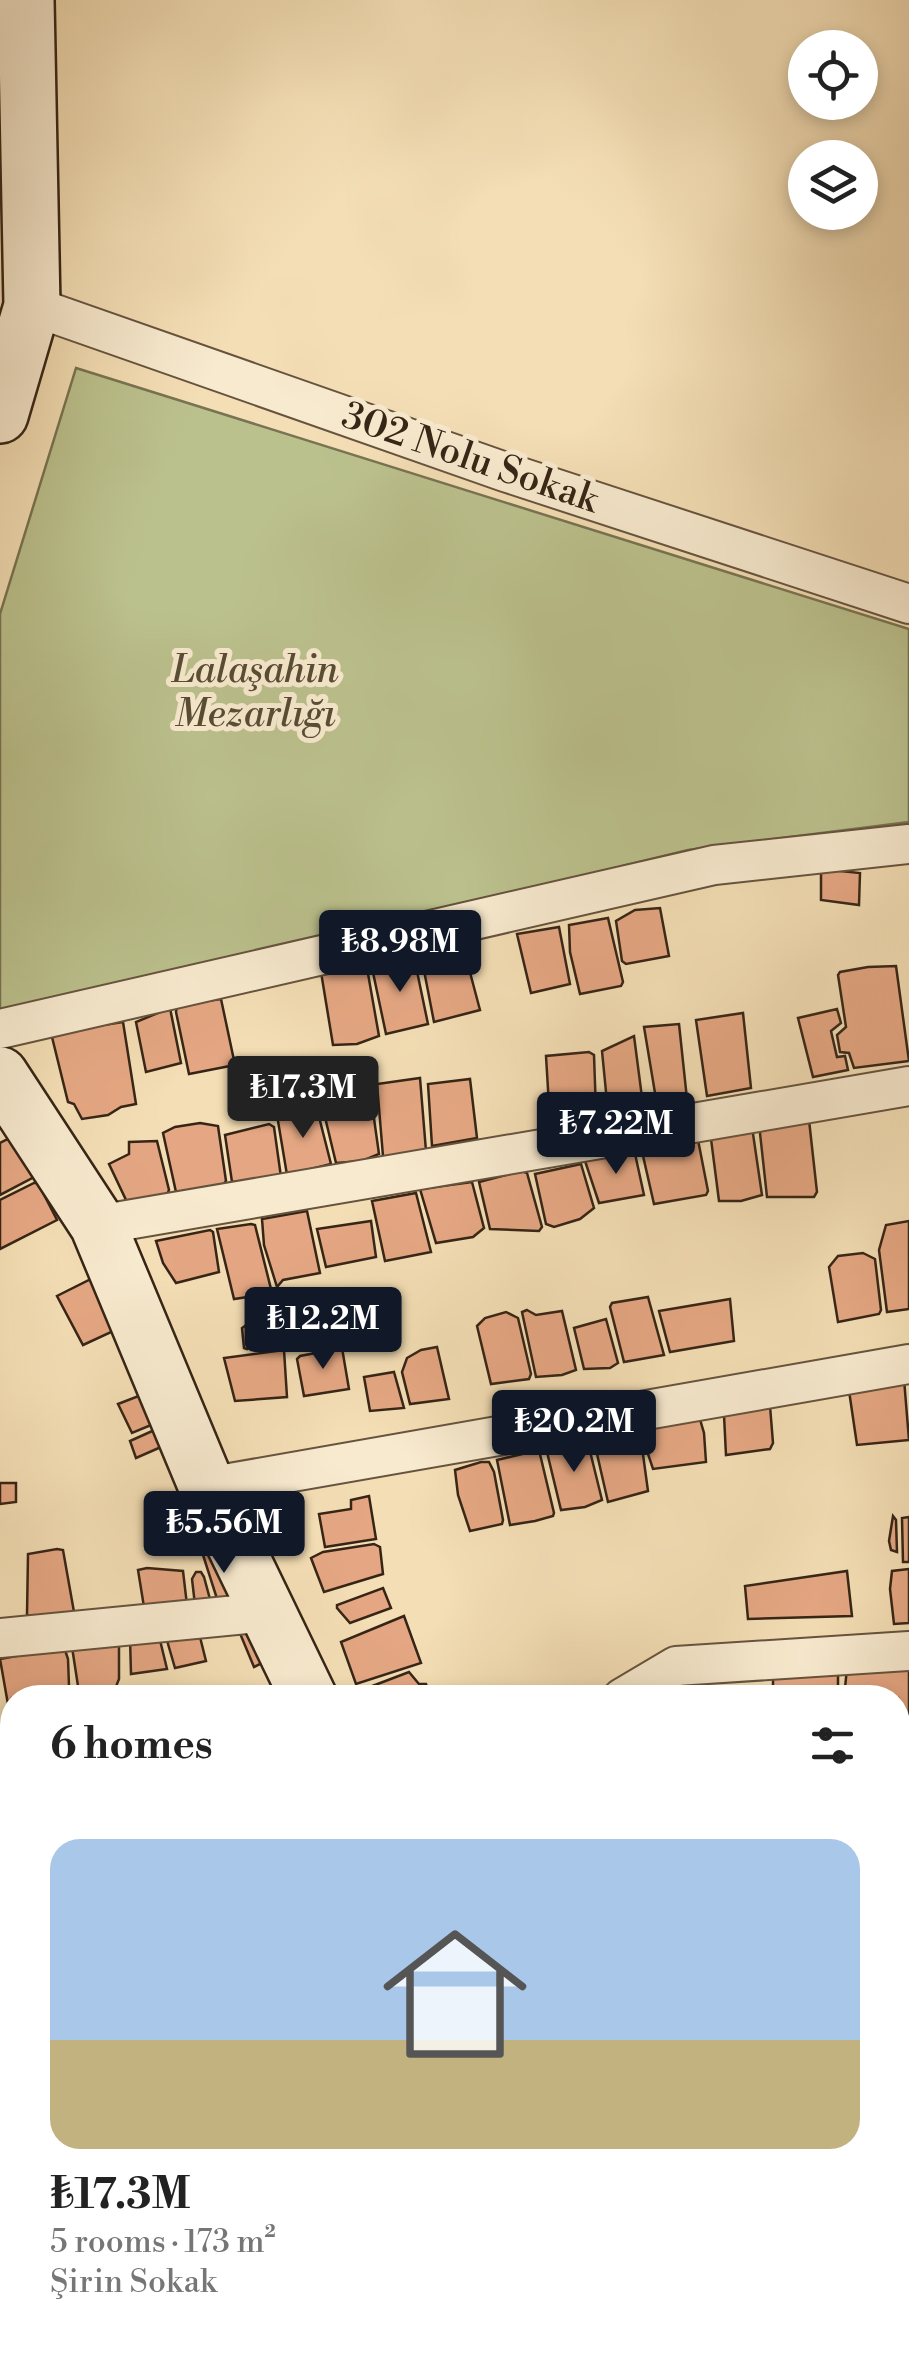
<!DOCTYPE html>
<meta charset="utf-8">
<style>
:root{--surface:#fff;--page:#f2f2f2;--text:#222;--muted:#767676;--line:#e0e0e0;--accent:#111827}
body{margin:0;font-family:"Libre Bodoni",serif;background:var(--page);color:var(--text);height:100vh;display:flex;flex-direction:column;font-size:38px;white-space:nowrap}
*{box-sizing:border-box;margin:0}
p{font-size:32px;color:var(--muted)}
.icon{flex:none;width:55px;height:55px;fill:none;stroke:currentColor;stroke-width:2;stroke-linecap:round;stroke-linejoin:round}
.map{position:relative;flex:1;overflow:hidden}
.sheet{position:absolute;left:0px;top:1685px;width:910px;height:672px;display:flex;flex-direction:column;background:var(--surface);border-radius:40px 40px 0 0;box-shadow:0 5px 15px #0003}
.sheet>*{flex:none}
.tools{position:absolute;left:788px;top:30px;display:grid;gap:20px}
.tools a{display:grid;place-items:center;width:90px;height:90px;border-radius:50%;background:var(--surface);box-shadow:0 5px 15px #0003;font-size:50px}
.price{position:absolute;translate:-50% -85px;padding:0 22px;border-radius:10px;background:var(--accent);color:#fff;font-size:32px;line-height:65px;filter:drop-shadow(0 2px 5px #0008)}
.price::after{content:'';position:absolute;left:50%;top:60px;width:30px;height:22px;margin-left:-15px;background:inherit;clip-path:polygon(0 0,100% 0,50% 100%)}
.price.active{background:#222;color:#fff}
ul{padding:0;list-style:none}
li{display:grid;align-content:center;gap:20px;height:530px;padding:0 50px}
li+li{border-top:2px solid var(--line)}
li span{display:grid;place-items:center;height:310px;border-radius:30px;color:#555}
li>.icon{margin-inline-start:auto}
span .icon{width:180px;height:180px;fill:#fffc;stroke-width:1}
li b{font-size:42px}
h2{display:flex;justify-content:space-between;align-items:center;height:120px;padding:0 50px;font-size:42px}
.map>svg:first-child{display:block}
</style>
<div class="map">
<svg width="909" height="2356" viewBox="0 0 909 2356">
<rect width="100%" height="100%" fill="#f4deb5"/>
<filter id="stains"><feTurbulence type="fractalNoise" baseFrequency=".002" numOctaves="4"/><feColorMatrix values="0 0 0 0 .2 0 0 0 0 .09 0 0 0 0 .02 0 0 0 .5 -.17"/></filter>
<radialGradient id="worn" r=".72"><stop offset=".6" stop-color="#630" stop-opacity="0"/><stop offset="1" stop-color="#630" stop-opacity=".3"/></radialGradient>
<path fill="#bbc18d" stroke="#787352" stroke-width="2.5" d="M76 368 909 629V822L688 850 5 1017 0 1010V614Z"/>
<g fill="#e5a783" stroke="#362516" stroke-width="2.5">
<path d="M821 869 860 873 859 905 821 900Z"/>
<path d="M660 908 669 956 626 964 622 961 616 921 635 910Z"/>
<path d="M608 918 623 982 621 986 580 994 570 952 569 925Z"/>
<path d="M559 927 570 984 531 993 517 934Z"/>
<path d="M463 946 480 1010 434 1022 421 955Z"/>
<path d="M414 957 428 1024 386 1034 371 963Z"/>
<path d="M363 965 367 968 379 1036 357 1044 333 1045 321 972Z"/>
<path d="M896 966 909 1061 854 1068 849 1053 840 1052 837 1035 846 1027 838 975 840 972 868 967Z"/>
<path d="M221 999 235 1065 189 1074 176 1012 177 1005Z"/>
<path d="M170 1008 181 1063 146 1072 136 1022Z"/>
<path d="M837 1009 841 1023 831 1031 837 1057 845 1056 848 1070 813 1077 798 1018Z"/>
<path d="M743 1013 751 1088 707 1096 696 1020Z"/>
<path d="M123 1022 136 1104 121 1107 108 1115 82 1119 74 1104 68 1102 52 1037 70 1030Z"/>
<path d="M679 1024 687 1099 657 1105 644 1027Z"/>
<path d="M634 1036 643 1105 608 1112 602 1051Z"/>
<path d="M589 1052 594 1055 596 1112 550 1122 546 1056Z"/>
<path d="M420 1078 426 1151 388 1159 383 1156 377 1084Z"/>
<path d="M470 1079 477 1138 432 1146 428 1084Z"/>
<path d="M370 1090 379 1154 362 1161 336 1163 324 1113 325 1095Z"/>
<path d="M312 1108 317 1109 331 1164 287 1175 277 1115Z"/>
<path d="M809 1120 817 1192 814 1197H767L759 1124Z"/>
<path d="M200 1123 218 1126 226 1181 222 1186 176 1192 163 1133 175 1127Z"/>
<path d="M269 1124 274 1127 281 1177 232 1182 225 1135Z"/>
<path d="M752 1127 762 1195 741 1201H719L711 1139Z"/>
<path d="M12 1137 36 1176 0 1195V1143Z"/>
<path d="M698 1140 708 1191 706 1195 654 1204 641 1147Z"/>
<path d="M157 1141 169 1190 167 1195 127 1202 109 1164 129 1154V1142Z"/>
<path d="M634 1149 644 1195 599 1203 585 1161Z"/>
<path d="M581 1164 594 1208 580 1219 554 1227 546 1224 535 1174Z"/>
<path d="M522 1171 527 1173 542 1227 539 1231 490 1229 479 1182Z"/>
<path d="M472 1182 484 1228 473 1237 436 1243 420 1189Z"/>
<path d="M34 1183H38L57 1220 0 1249V1200Z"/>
<path d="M416 1193 431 1252 385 1261 372 1201Z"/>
<path d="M307 1211 320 1273 283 1280 277 1287 264 1245 262 1219Z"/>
<path d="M371 1221 376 1257 326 1267 317 1229Z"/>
<path d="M909 1221V1309L887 1312 879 1250 886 1225Z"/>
<path d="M251 1224 255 1225 271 1289 269 1294 234 1299 217 1229Z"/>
<path d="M210 1230 213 1232 219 1272 176 1283 163 1263 156 1241Z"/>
<path d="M863 1253 875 1259 881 1310 879 1314 838 1322 829 1267 838 1256Z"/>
<path d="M95 1277 120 1328 83 1345 57 1296Z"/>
<path d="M648 1297 664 1355 624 1362 610 1307 612 1303Z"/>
<path d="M730 1299 734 1341 670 1352 659 1311Z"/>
<path d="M527 1310 536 1315 562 1311 576 1370 562 1375 536 1377 522 1312Z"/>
<path d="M506 1312 518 1318 531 1374 529 1379 491 1384 477 1326 485 1318Z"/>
<path d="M606 1319 618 1363 610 1368 584 1369 574 1328Z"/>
<path d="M245 1326 249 1328 253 1345 247 1349 244 1348 242 1328Z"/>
<path d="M437 1347 449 1399 410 1404 402 1372 407 1358 421 1350Z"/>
<path d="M342 1348 349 1389 304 1396 297 1359 300 1356Z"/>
<path d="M284 1350 287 1397 235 1401 224 1358Z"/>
<path d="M394 1372 404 1408 370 1411 364 1377Z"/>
<path d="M904 1379 909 1440 857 1445 848 1384Z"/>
<path d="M154 1390 168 1418 132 1433 118 1404Z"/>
<path d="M770 1406 773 1443 770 1449 726 1455 724 1415Z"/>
<path d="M699 1416 704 1433 706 1462 653 1469 647 1451 645 1424Z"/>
<path d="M170 1423 177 1440 136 1458 130 1441Z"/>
<path d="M639 1425 648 1491 608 1502 592 1432Z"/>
<path d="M587 1439 602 1500 585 1507 561 1510 546 1448Z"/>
<path d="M539 1450 554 1513 553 1516 535 1521 510 1525 497 1460Z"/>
<path d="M481 1462H489L494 1472 503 1520 502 1524 470 1531 458 1495 455 1470Z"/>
<path d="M0 1483H16V1502L0 1504Z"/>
<path d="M369 1496 376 1539 325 1547 319 1514 351 1509V1500Z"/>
<path d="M893 1516 896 1520 897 1552 891 1550 889 1541Z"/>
<path d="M909 1517V1562H903L902 1518Z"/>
<path d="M374 1544 380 1547 383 1574 324 1592 311 1558 323 1552Z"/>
<path d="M230 1548 245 1600 219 1605 203 1555 204 1551Z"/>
<path d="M57 1549 63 1550 74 1612 72 1615 36 1619 27 1615 28 1554Z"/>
<path d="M147 1568 183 1571 187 1605 144 1607 138 1570Z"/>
<path d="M909 1569V1623L894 1624 890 1589 892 1571Z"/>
<path d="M847 1571 852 1616 748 1619 745 1586Z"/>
<path d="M196 1572H201L204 1577 211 1603 195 1605 192 1579Z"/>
<path d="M383 1588 391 1608 350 1623 337 1608V1605Z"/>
<path d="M404 1616 421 1663 356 1684 341 1642Z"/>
<path d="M198 1629 206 1661 175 1668 166 1637Z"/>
<path d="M261 1630 274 1657 254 1667 239 1631Z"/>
<path d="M159 1636 167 1669 131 1674 130 1638Z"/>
<path d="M119 1642V1679L115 1689 78 1686 72 1647Z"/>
<path d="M64 1647 68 1659 69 1686 58 1692V1698H12V1710H9L0 1659Z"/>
<path d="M848 1658H909V1731L898 1730V1698H844Z"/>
<path d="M773 1661 838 1664V1689L832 1698H773Z"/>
<path d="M409 1672 419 1684H426L431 1698H357L354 1693Z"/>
<path d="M285 1681 294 1698H243Z"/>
<path d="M908 1802H909V1851L906 1836 901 1833Z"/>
<path d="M10 1846H12V1892H9L7 1851Z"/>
<path d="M898 1852 909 1854V1935H898Z"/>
<path d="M909 1939V1975H898V1940Z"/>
<path d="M904 2115 909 2118V2159L898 2149V2124Z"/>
<rect x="9" y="2288" width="3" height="39"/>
<path d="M181 2345H218L209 2350 208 2356H182Z"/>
<path d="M377 2345H438L439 2356H377Z"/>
<path d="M481 2345H542L543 2354 482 2350Z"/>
<path d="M786 2345H839L847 2356 763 2355Z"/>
<path d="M77 2349 154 2352 157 2356H76Z"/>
</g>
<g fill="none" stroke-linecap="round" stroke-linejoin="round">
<g stroke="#66533e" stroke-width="42">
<g id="minor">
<path d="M32 306 505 472 909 604"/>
<path d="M0 1029 714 865 909 844"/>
<path d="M98 1225 909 1086"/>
<path d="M207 1487 909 1364"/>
<path d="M0 1638 268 1612"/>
<path d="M622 1698 676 1666 909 1651"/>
<path d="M0 1923 12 2140"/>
<path d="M898 2190 909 2222"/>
<path d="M898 2266 909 2239"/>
<path d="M443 2345V2356"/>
<path d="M163 2356 164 2345"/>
</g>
</g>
<g stroke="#362516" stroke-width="60">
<g id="secondary">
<path d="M0 415 32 306 26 0"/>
<path d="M0 1075 98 1225 207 1487 309 1698"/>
<path d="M0 2252 12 2253"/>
<path d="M871 2345 877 2356"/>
</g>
</g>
<use href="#minor" stroke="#f8eacf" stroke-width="38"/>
<use href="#secondary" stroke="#f8eacf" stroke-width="55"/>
</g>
<g text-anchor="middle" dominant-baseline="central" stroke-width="10" stroke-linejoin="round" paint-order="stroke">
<g font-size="38" fill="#362516" stroke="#f8eacf">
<text transform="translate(470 458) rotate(19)">302 Nolu Sokak</text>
</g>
<g font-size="38" font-style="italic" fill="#574c34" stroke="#f8eacf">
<text x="255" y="670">Lalaşahin<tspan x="255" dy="44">Mezarlığı</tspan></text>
</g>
</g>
<rect width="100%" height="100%" filter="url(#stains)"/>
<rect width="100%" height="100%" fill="url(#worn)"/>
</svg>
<div class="tools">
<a><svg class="icon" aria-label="locate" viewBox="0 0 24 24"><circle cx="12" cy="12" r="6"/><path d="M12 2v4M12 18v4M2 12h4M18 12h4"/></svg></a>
<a><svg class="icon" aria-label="layers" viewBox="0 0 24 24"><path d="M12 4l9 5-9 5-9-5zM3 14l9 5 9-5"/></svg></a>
</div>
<b class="price" style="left:400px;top:995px">₺8.98M</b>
<b class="price active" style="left:303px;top:1141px">₺17.3M</b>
<b class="price" style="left:616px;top:1177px">₺7.22M</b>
<b class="price" style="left:323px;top:1372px">₺12.2M</b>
<b class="price" style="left:574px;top:1475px">₺20.2M</b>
<b class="price" style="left:224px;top:1576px">₺5.56M</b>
<section class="sheet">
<h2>6 homes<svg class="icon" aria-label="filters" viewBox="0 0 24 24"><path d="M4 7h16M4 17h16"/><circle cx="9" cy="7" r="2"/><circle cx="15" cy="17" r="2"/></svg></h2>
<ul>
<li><span style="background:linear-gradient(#a9c7e8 65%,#c2b280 0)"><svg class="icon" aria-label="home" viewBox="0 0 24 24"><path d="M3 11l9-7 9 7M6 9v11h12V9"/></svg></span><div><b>₺17.3M</b><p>5 rooms · 173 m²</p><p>Şirin Sokak</p></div></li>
</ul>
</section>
</div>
